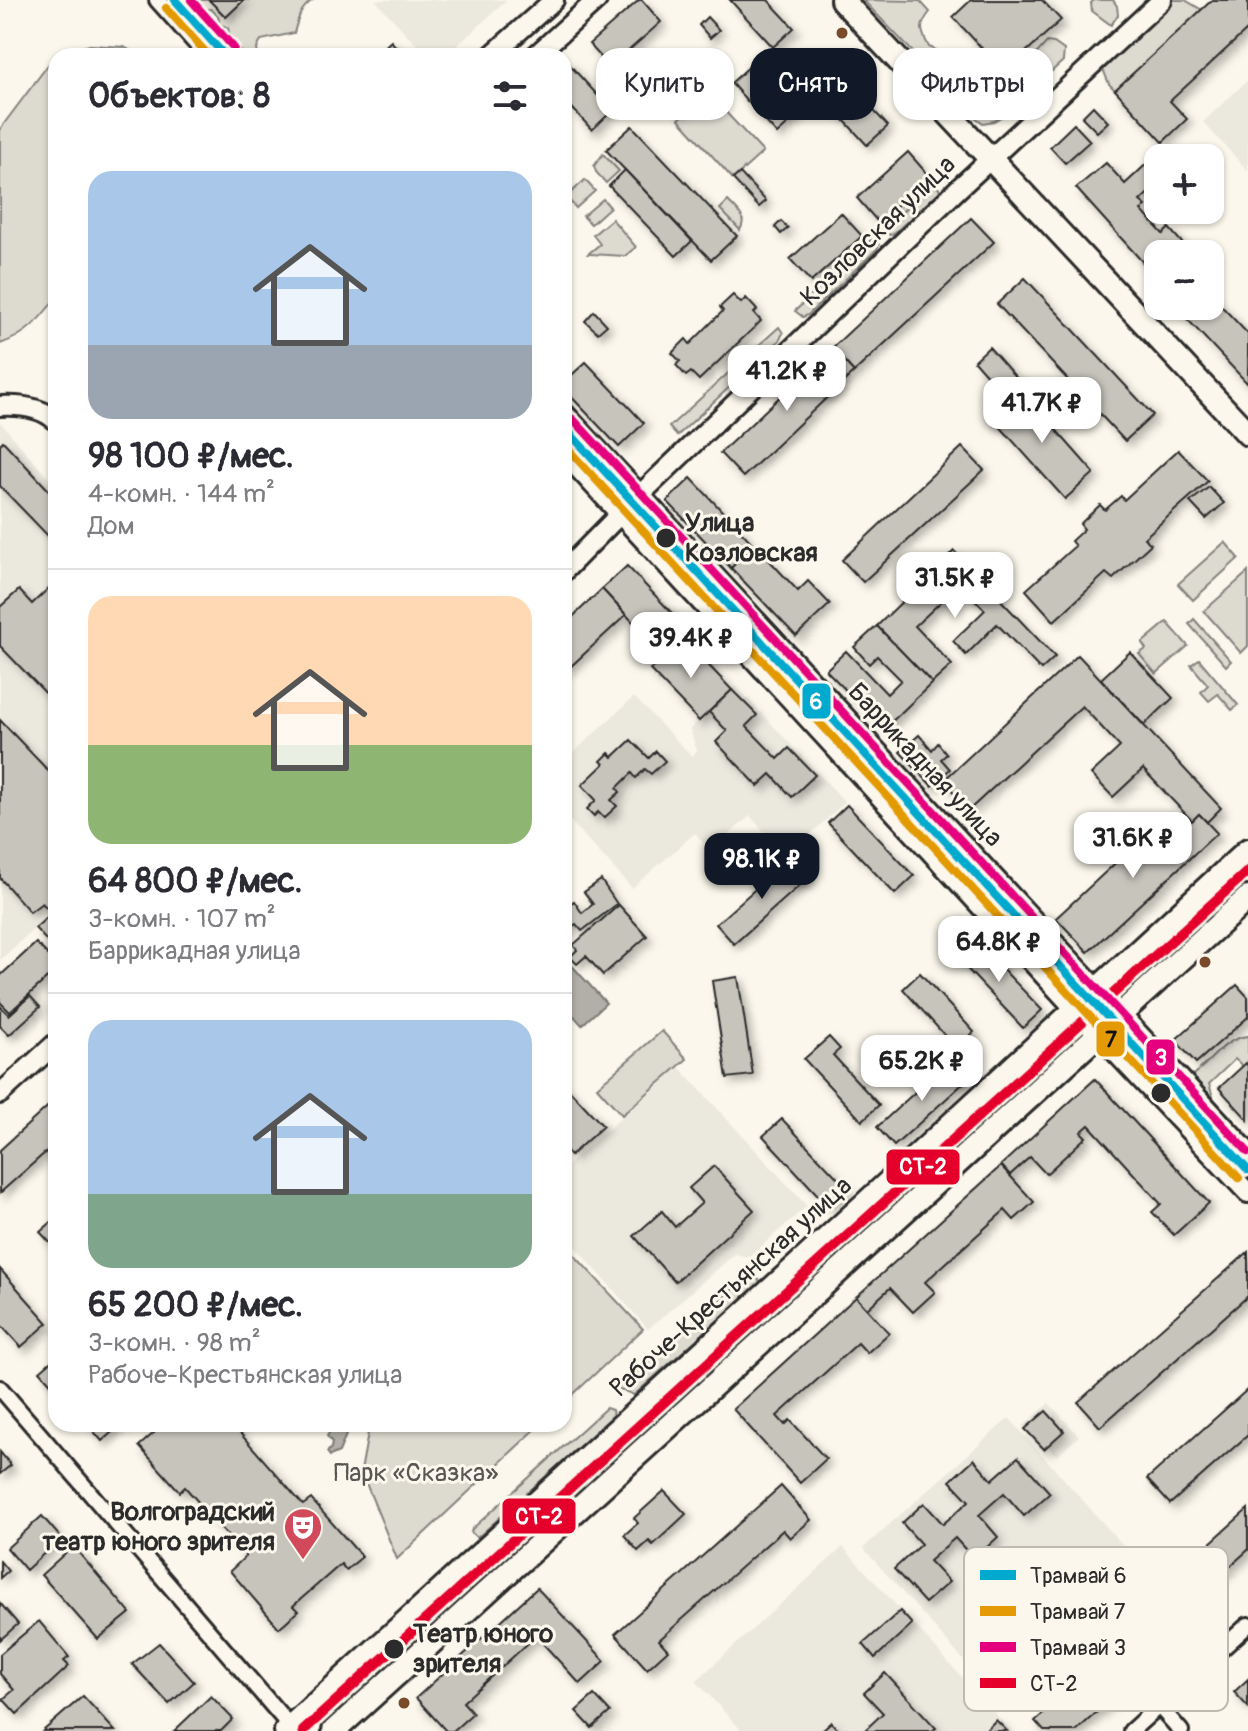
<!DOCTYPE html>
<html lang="ru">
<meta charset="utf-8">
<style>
:root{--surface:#fff;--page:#f2f2f3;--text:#2b2b33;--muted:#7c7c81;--line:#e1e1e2;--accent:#111827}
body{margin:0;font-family:Pangolin,sans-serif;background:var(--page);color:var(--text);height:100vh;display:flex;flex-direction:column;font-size:30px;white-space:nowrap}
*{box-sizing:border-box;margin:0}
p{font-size:26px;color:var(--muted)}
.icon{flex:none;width:44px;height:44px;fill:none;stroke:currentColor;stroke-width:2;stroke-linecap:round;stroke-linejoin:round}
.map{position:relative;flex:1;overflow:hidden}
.details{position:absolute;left:48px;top:48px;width:524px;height:1384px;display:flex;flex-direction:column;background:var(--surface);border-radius:24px;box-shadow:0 2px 6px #0004}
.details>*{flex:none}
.guide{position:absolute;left:596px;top:48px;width:532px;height:72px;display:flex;gap:16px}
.fabs{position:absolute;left:1144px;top:144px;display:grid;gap:16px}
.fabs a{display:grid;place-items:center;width:80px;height:80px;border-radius:16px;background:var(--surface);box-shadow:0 2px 6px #0004;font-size:40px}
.price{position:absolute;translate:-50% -68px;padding:0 18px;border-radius:16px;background:#fff;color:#222;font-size:26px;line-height:52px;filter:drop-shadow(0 2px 4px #0008)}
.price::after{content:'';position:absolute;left:50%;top:48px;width:24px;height:18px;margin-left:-12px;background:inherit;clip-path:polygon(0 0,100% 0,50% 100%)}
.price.current{background:var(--accent);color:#fff}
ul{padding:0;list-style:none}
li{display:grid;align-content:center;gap:16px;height:424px;padding:0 40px}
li+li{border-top:2px solid var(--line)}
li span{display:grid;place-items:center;height:248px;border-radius:24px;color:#555}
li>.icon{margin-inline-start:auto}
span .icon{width:144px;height:144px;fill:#fffc;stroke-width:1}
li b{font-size:34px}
h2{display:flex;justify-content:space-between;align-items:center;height:96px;padding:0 40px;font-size:34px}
.tag{padding:0 28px;border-radius:24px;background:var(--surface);box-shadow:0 2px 6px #0004;font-size:28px;line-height:72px}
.tag.current{background:var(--accent);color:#fff}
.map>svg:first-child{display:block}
</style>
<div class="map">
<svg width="1248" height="1731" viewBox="0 0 1248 1731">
<defs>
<filter id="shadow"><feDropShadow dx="5" dy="5" stdDeviation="4" flood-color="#0004"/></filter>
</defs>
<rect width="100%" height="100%" fill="#fbf7ec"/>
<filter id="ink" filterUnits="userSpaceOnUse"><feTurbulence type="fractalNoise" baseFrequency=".0125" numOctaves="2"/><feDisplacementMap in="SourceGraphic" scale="16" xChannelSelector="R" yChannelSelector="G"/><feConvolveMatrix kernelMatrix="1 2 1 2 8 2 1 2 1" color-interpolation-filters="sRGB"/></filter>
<g filter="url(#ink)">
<g fill="#ebe8de">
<path d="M375 0H507L446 56H427Z"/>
<path d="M1248 80V171L1203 122Z"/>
<path d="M0 422 56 487V951L35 928 0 960Z"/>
<path d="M736 686 845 802 786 857 750 816 710 851 695 833 632 888 564 814V761L634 697 692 756 697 751 690 729Z"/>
<path d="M679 1067 807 1206 749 1257 735 1254 648 1329 564 1234V1168Z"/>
<path d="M1049 1403 1079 1436 1057 1456 1048 1446 1044 1449 1023 1426Z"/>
<path d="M1009 1418 1130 1553 984 1683 863 1548Z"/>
<path d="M843 1547 1011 1731H742L696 1681Z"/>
</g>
<g fill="#dddad0" stroke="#84827e" stroke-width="2">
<path d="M187 0H209L226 17 244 0H313C300 8 298 19 294 33L261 40 257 49 258 56H238L233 49 228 28 220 24 218 16 211 9 198 10Z"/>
<path d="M863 0 920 1 930 12C918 27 921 31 929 47 945 52 953 68 968 76L975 68 979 49 1009 75 1020 72 1047 42 1054 43 1064 50 1063 61 1004 115 994 121 983 123 975 117Z"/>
<path d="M1094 0H1113L1117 6 1118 15 1111 25 1092 11 1091 3Z"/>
<path d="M1169 0H1185L1202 10 1115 90 1109 84 1101 64Z"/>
<path d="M90 45 124 47 140 56H58L63 52Z"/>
<path d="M56 58V298C39 320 27 335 0 344V129L48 65Z"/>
<path d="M708 93 763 152 733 179 679 119Z"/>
<path d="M603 154 619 171 606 183 596 172 594 166Z"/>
<path d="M585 180 595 191 576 208 566 197Z"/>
<path d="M934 183 941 191 894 233 890 235 882 230Z"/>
<path d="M603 199 610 207 591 224 583 216Z"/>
<path d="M728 201C737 211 748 217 740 230L720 209Z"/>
<path d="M612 219 636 247 625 256 588 254 600 244 593 235Z"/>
<path d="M874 237 879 245 877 249 808 315 803 317 795 311Z"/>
<path d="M779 327 783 333 779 341 677 436 669 427Z"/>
<path d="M1225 542 1239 558 1193 600 1178 584Z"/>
<path d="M1248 572V646L1241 653 1204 611Z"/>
<path d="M1194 619 1231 661 1226 666 1189 624Z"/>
<path d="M1167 622 1188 646 1156 674 1139 654 1146 649 1142 643Z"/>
<path d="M1199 659 1238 705 1232 710 1218 694 1209 701 1201 692 1208 685 1191 665Z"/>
<path d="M662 1031 687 1059 622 1115 597 1087Z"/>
<path d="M1248 1036V1071L1235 1059 1209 1084 1215 1103 1220 1108 1205 1112 1190 1077C1210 1064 1223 1038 1248 1036Z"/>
<path d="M564 1244 643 1329 564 1403Z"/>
<path d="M752 1273 761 1282 634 1395 617 1388Z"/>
<path d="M606 1408 612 1410 613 1416 477 1538 471 1532 472 1529Z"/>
<path d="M365 1424H541L397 1559 361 1471 368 1433Z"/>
</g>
<g fill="#b1afa7" stroke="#7b7a75" stroke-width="2">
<path d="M566 959 606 1003 582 1025 564 1005V960Z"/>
<path d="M335 1424H345L348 1430 339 1452 330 1456 327 1452 331 1448 332 1442 327 1436Z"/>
</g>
<g fill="#c7c4bc" stroke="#2b2b2b" stroke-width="2" filter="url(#shadow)">
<path d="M209 0H244L226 17Z"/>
<path d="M639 0H642L661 22 610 67 589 44Z"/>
<path d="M730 0H768L794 28 773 47Z"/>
<path d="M971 0H1042L1061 20 1004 72 953 17Z"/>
<path d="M1212 0H1248V29L1170 101 1187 119 1163 142 1115 90Z"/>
<path d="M707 17 719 30 710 38 699 25Z"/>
<path d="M391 41 404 56H375Z"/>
<path d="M567 62 612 111 592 130 564 99V65Z"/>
<path d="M647 64 663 81 669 75 691 100 679 111 640 70Z"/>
<path d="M751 65 798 115 777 134 731 83Z"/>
<path d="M841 75 888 126 867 145 820 94Z"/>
<path d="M1093 106 1108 122 1097 132 1082 117Z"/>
<path d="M1074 124 1090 141 1065 163 1050 147Z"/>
<path d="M632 126 737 236 711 260 606 150Z"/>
<path d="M908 152 929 176 878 222 857 198Z"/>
<path d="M1155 156 1158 159V184L1140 201 1146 206 1141 210 1163 234 1169 228 1183 244 1177 249 1173 246 1163 254H1158V259L1148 268 1076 188 1106 163 1125 184Z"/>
<path d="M625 170 692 241 676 256 609 186Z"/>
<path d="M740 173 766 201 759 207 733 179Z"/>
<path d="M841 213 862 236 811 282 790 259Z"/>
<path d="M971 218 994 242 854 372 832 348Z"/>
<path d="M781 221 788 228 781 234 775 227Z"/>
<path d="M1158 270V287L1149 278Z"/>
<path d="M1025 278 1153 415 1125 441 997 304Z"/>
<path d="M1210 294 1248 334V384L1175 306H1210Z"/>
<path d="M733 295 741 303 746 298 757 310 754 313 761 321 699 380 691 372 686 376 676 365 680 361 672 353 686 339 690 344 723 311 720 307Z"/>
<path d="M594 311 607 325 598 333 585 321Z"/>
<path d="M989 347 1019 381 1004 395 974 361Z"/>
<path d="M832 348 854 372 743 477 720 453Z"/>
<path d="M586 362 644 423 619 447 564 389V382Z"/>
<path d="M1005 396 1015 407 1027 397 1094 473 1065 499 987 412Z"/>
<path d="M3 441 56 498V535L51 539 0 486V444Z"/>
<path d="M962 447 984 470 863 582 842 560Z"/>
<path d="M1178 450 1208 481 1144 538 1151 544 1113 579 1106 573 1054 621 1026 590 1075 546 1071 541 1084 529 1080 524 1100 505 1105 510 1121 496 1124 500Z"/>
<path d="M691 478 754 545 731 568 667 501Z"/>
<path d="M1209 487 1224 503 1206 519 1190 502Z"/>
<path d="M755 545 798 591 808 581 830 604 796 636 731 568Z"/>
<path d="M954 551 1055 657 1041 670 997 624 966 655 953 641 985 610 960 584 915 626 952 665 932 683 877 626Z"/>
<path d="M627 566 690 632 665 656 602 589Z"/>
<path d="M56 581V704L0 646V607L19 590 32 604Z"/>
<path d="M602 589 626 615 568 669 564 665V625Z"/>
<path d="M877 626 932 683 884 729 826 670 846 651 887 694 901 680 877 656 869 664 854 647Z"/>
<path d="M683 638 732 690 699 721 650 670Z"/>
<path d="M1130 652 1173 698 1144 725 1101 679Z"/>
<path d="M1078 655 1221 808 1207 822 1199 814 1192 821 1143 769 1113 797 1091 774 1120 747 1082 706 970 809 943 781Z"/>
<path d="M732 690 757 715 746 726 778 759 789 748 815 775 792 797 771 774 758 786 716 742 727 731 709 712Z"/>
<path d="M0 720 56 779V951L35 928 52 913 42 903 30 912 0 878Z"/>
<path d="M919 735 932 750 938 743 947 754 941 759 950 769 932 786 900 752Z"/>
<path d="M631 740 649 758 656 751 665 761 651 774 645 769 636 778 632 773 617 788 620 792 611 800 617 806 604 818 598 812 594 816 587 809 596 800 582 785 604 764 601 761 609 753 613 757Z"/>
<path d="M847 805 914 876 895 894 828 823Z"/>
<path d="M1185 814 1192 821 1199 814 1217 833 1088 952 1056 918 1154 827 1162 836Z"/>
<path d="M790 858 808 878 734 944 716 924Z"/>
<path d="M601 880 617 904 582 931 576 924 564 932V908L574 901 582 913 593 904 584 892Z"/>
<path d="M619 905 647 936 603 975 586 956 577 964 570 957 577 950 573 945Z"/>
<path d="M975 940 1042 1010 1023 1028 957 958Z"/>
<path d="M36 943 56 963V970L10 1012 0 1002V976Z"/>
<path d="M920 973 974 1032 956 1048 903 989Z"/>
<path d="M738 977 753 1075 727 1078 712 981Z"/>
<path d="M1237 985 1248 997V1017L1196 1063 1175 1040Z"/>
<path d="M30 996 40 1007 9 1035 0 1026V1006L9 1015Z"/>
<path d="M829 1037 840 1049 833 1055 879 1105 862 1121 804 1059Z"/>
<path d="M949 1061 967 1080 894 1146 877 1127Z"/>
<path d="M1246 1063 1248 1066V1120L1219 1088Z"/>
<path d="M1095 1079 1209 1203 1174 1235 1152 1212 1161 1204 1089 1125 1081 1132 1086 1137 1046 1174 1030 1157 1010 1175 1001 1165Z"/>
<path d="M564 1084 603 1126 570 1156 564 1149Z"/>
<path d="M56 1099V1143L0 1193V1150Z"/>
<path d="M782 1119 848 1189 829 1207 763 1136Z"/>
<path d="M714 1166 754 1210 675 1282 634 1236 662 1211 675 1227 702 1203 689 1188Z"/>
<path d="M1001 1166 1034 1202 1014 1220 1005 1210 925 1282 935 1292 913 1312 890 1288 867 1309 856 1297Z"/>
<path d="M56 1218V1249L40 1232Z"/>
<path d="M1248 1252V1296L1100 1427 1078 1402Z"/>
<path d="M0 1269 48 1323 21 1347 0 1324Z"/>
<path d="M856 1297 889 1333 867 1353 858 1343 777 1416 785 1425 790 1420 826 1459 800 1483 733 1409Z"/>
<path d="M56 1357V1389L40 1371Z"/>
<path d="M1248 1389V1435L1170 1504 1147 1479Z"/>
<path d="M1046 1411 1064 1431 1044 1449 1025 1429Z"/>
<path d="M87 1424H121L102 1441Z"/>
<path d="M164 1424H232L303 1505 311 1499 362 1557 346 1570 341 1564 293 1606 298 1611 279 1628 230 1571 246 1556 185 1487 180 1492 139 1446Z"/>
<path d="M0 1452 11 1465 0 1474Z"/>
<path d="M1018 1457 1050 1493 1024 1516 1004 1493 979 1515 998 1537 974 1559 955 1538 929 1561 949 1582 925 1603 894 1569 921 1544 902 1523 924 1503 943 1524 969 1501 950 1481 974 1459 992 1480Z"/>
<path d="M781 1486 811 1520 790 1538 783 1530 659 1640 668 1650 647 1669 615 1634Z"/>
<path d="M664 1491 686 1514 653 1545 649 1541 638 1551 624 1535 638 1523 634 1518Z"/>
<path d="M1248 1509V1550L1140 1648 1119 1625Z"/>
<path d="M42 1516 61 1538 26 1570 7 1548Z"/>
<path d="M73 1546 130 1613 98 1639 41 1575Z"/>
<path d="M0 1561 8 1571 0 1578Z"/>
<path d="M537 1588 605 1661 580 1684 536 1636 463 1702 473 1713 453 1731H446L416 1698Z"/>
<path d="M0 1603 18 1624 0 1640Z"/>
<path d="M900 1611 912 1624 875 1658 863 1644Z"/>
<path d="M39 1621 69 1657 64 1661 69 1666 17 1714 3 1699 14 1690 0 1674V1654Z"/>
<path d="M1129 1636 1153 1662 1076 1731H1044L1035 1721Z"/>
<path d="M159 1643 194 1682 169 1704 132 1664Z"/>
<path d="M885 1673 936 1728 932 1731H864L883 1713 864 1693Z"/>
<path d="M1248 1679V1707L1234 1692Z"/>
<path d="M594 1695 610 1712 592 1728 576 1711Z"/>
<path d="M83 1696 115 1731H43Z"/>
<path d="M211 1696 233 1719 221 1731H174Z"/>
<path d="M996 1720 1007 1731H985Z"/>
<path d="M831 1722 839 1731H821Z"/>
</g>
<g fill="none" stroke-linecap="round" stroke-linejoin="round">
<g stroke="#2b2b2b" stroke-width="20">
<g id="street">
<path d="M157 0 207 56"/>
<path d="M182 0 233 56"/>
<path d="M0 1388 294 1731"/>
<path d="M1159 1706 1181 1731"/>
<path d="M1131 1731 1248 1625"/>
</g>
</g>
<g stroke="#2b2b2b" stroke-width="24">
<g id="secondary">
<path d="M491 56 554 0"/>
<path d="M535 56 597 0"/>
<path d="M0 406C19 405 42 407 56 421"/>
<path d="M564 413 1248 1152"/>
<path d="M564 453 1098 1034 1248 1193"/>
<path d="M564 571 620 514 958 189 1162 0"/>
<path d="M0 1094 56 1043"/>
</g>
</g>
<g stroke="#2b2b2b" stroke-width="28">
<g id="primary">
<path d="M842 0 1248 434"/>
<path d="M286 1731 865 1204 1248 850"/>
<path d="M334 1731C639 1454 943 1176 1248 898"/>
</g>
</g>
<use href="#street" stroke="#fbf7ec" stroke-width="14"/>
<use href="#secondary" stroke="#fbf7ec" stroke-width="18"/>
<use href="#primary" stroke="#fbf7ec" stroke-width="22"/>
<g stroke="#fbf7ec" stroke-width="16">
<path id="rail-1" d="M303 1731 1248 871"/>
</g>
<use href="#rail-1" stroke="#e4002b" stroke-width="10"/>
<g stroke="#fbf7ec" stroke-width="14">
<g id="tram-1">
<path d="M175 0 225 56"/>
<path d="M564 427 1248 1170"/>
</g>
</g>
<g stroke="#fbf7ec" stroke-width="14">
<g id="tram-2">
<path d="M166 8 209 56"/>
<path d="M564 445 1239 1178"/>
</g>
</g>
<g stroke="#fbf7ec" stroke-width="14">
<g id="tram-3">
<path d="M191 0 234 48"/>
<path d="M573 419 1248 1152"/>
</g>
</g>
<use href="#tram-1" stroke="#00a9ce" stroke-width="8"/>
<use href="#tram-2" stroke="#e39a04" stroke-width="8"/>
<use href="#tram-3" stroke="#e5007d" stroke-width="8"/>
</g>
</g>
<defs>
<g id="theatre-pin" transform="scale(2)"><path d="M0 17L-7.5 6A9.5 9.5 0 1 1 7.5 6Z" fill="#d1495b" stroke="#fbf7ec"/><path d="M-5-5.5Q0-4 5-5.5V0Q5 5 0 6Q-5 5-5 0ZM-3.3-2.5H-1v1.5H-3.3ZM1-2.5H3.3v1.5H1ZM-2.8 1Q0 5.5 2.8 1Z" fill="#fff"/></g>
</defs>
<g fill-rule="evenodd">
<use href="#theatre-pin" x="303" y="1527"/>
</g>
<g fill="#7a4b2a" stroke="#fbf7ec" stroke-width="3">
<circle cx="842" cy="33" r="7"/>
<circle cx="1205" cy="962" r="7"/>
<circle cx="404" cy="1703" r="7"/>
</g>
<g fill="#2b2b2b" stroke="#fbf7ec" stroke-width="3">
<circle cx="666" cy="538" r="11"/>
<circle cx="1161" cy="1093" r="11"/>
<circle cx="394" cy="1649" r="11"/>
</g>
<g text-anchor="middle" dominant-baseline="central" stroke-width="6" stroke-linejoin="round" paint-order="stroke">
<g font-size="26" fill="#2b2b2b" stroke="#fbf7ec">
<text transform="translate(878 231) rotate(-44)">Козловская улица</text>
<text transform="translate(925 765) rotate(47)">Баррикадная улица</text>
<text transform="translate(731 1287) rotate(-42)">Рабоче-Крестьянская улица</text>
</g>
<g font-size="26" font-weight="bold" fill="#2b2b2b" stroke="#fbf7ec" text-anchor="start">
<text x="685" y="523">Улица<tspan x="685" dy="30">Козловская</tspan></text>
<text x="413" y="1634">Театр юного<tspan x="413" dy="30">зрителя</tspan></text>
</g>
<g font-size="26" fill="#585754" stroke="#fbf7ec">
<text x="416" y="1473">Парк «Сказка»</text>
</g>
<g font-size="26" font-weight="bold" fill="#2b2b2b" stroke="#fbf7ec" text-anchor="end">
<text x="275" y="1512">Волгоградский<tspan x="275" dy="30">театр юного зрителя</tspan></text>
</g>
</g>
<rect x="964" y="1547" width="264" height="164" rx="12" fill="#fbf7ec" stroke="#bdbab2" stroke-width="2"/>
<rect x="980" y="1570" width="36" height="10" fill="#00a9ce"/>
<rect x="980" y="1606" width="36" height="10" fill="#e39a04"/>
<rect x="980" y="1642" width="36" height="10" fill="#e5007d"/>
<rect x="980" y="1678" width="36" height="10" fill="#e4002b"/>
<g font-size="22" fill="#2b2b2b">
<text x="1030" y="1583">Трамвай 6</text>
<text x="1030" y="1619">Трамвай 7</text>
<text x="1030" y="1655">Трамвай 3</text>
<text x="1030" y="1691">СТ-2</text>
</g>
<g stroke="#fbf7ec" stroke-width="3">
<rect x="801" y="682" width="31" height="38" rx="8" fill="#00a9ce"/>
<rect x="1095" y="1020" width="31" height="38" rx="8" fill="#e39a04"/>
<rect x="1145" y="1038" width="31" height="38" rx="8" fill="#e5007d"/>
<rect x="885" y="1148" width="76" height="38" rx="8" fill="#e4002b"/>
<rect x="501" y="1497" width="76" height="38" rx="8" fill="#e4002b"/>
</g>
<g font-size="22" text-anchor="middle" font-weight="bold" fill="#fff">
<text x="816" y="709">6</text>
<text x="1161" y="1065">3</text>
<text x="923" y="1174">СТ-2</text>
<text x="539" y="1524">СТ-2</text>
</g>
<g font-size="22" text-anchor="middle" font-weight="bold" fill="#111">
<text x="1111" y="1047">7</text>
</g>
</svg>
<div class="fabs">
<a>+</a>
<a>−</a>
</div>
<b class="price" style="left:787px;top:413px">41.2K ₽</b>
<b class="price" style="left:1042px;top:445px">41.7K ₽</b>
<b class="price" style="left:955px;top:620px">31.5K ₽</b>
<b class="price" style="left:691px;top:680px">39.4K ₽</b>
<b class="price" style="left:1133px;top:880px">31.6K ₽</b>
<b class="price current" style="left:762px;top:901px">98.1K ₽</b>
<b class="price" style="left:999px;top:984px">64.8K ₽</b>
<b class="price" style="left:922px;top:1103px">65.2K ₽</b>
<div class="guide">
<a class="tag">Купить</a>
<a class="tag current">Снять</a>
<a class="tag">Фильтры</a>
</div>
<section class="details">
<h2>Объектов: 8<svg class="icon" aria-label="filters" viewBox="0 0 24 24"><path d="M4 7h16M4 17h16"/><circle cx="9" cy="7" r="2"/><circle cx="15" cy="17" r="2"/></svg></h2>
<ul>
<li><span style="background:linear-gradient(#a9c7e8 70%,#9aa5b1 0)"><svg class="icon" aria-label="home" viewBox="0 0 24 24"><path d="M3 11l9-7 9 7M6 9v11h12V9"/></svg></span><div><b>98 100 ₽/мес.</b><p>4-комн. · 144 m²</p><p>Дом</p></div></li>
<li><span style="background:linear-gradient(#ffd9b3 60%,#8fb573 0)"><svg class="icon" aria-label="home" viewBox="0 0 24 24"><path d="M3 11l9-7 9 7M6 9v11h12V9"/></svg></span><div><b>64 800 ₽/мес.</b><p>3-комн. · 107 m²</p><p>Баррикадная улица</p></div></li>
<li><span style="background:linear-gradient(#a9c7e8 70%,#7fa58c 0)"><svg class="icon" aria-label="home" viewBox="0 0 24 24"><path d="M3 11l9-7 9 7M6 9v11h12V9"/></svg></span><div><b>65 200 ₽/мес.</b><p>3-комн. · 98 m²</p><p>Рабоче-Крестьянская улица</p></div></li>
</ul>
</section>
</div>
